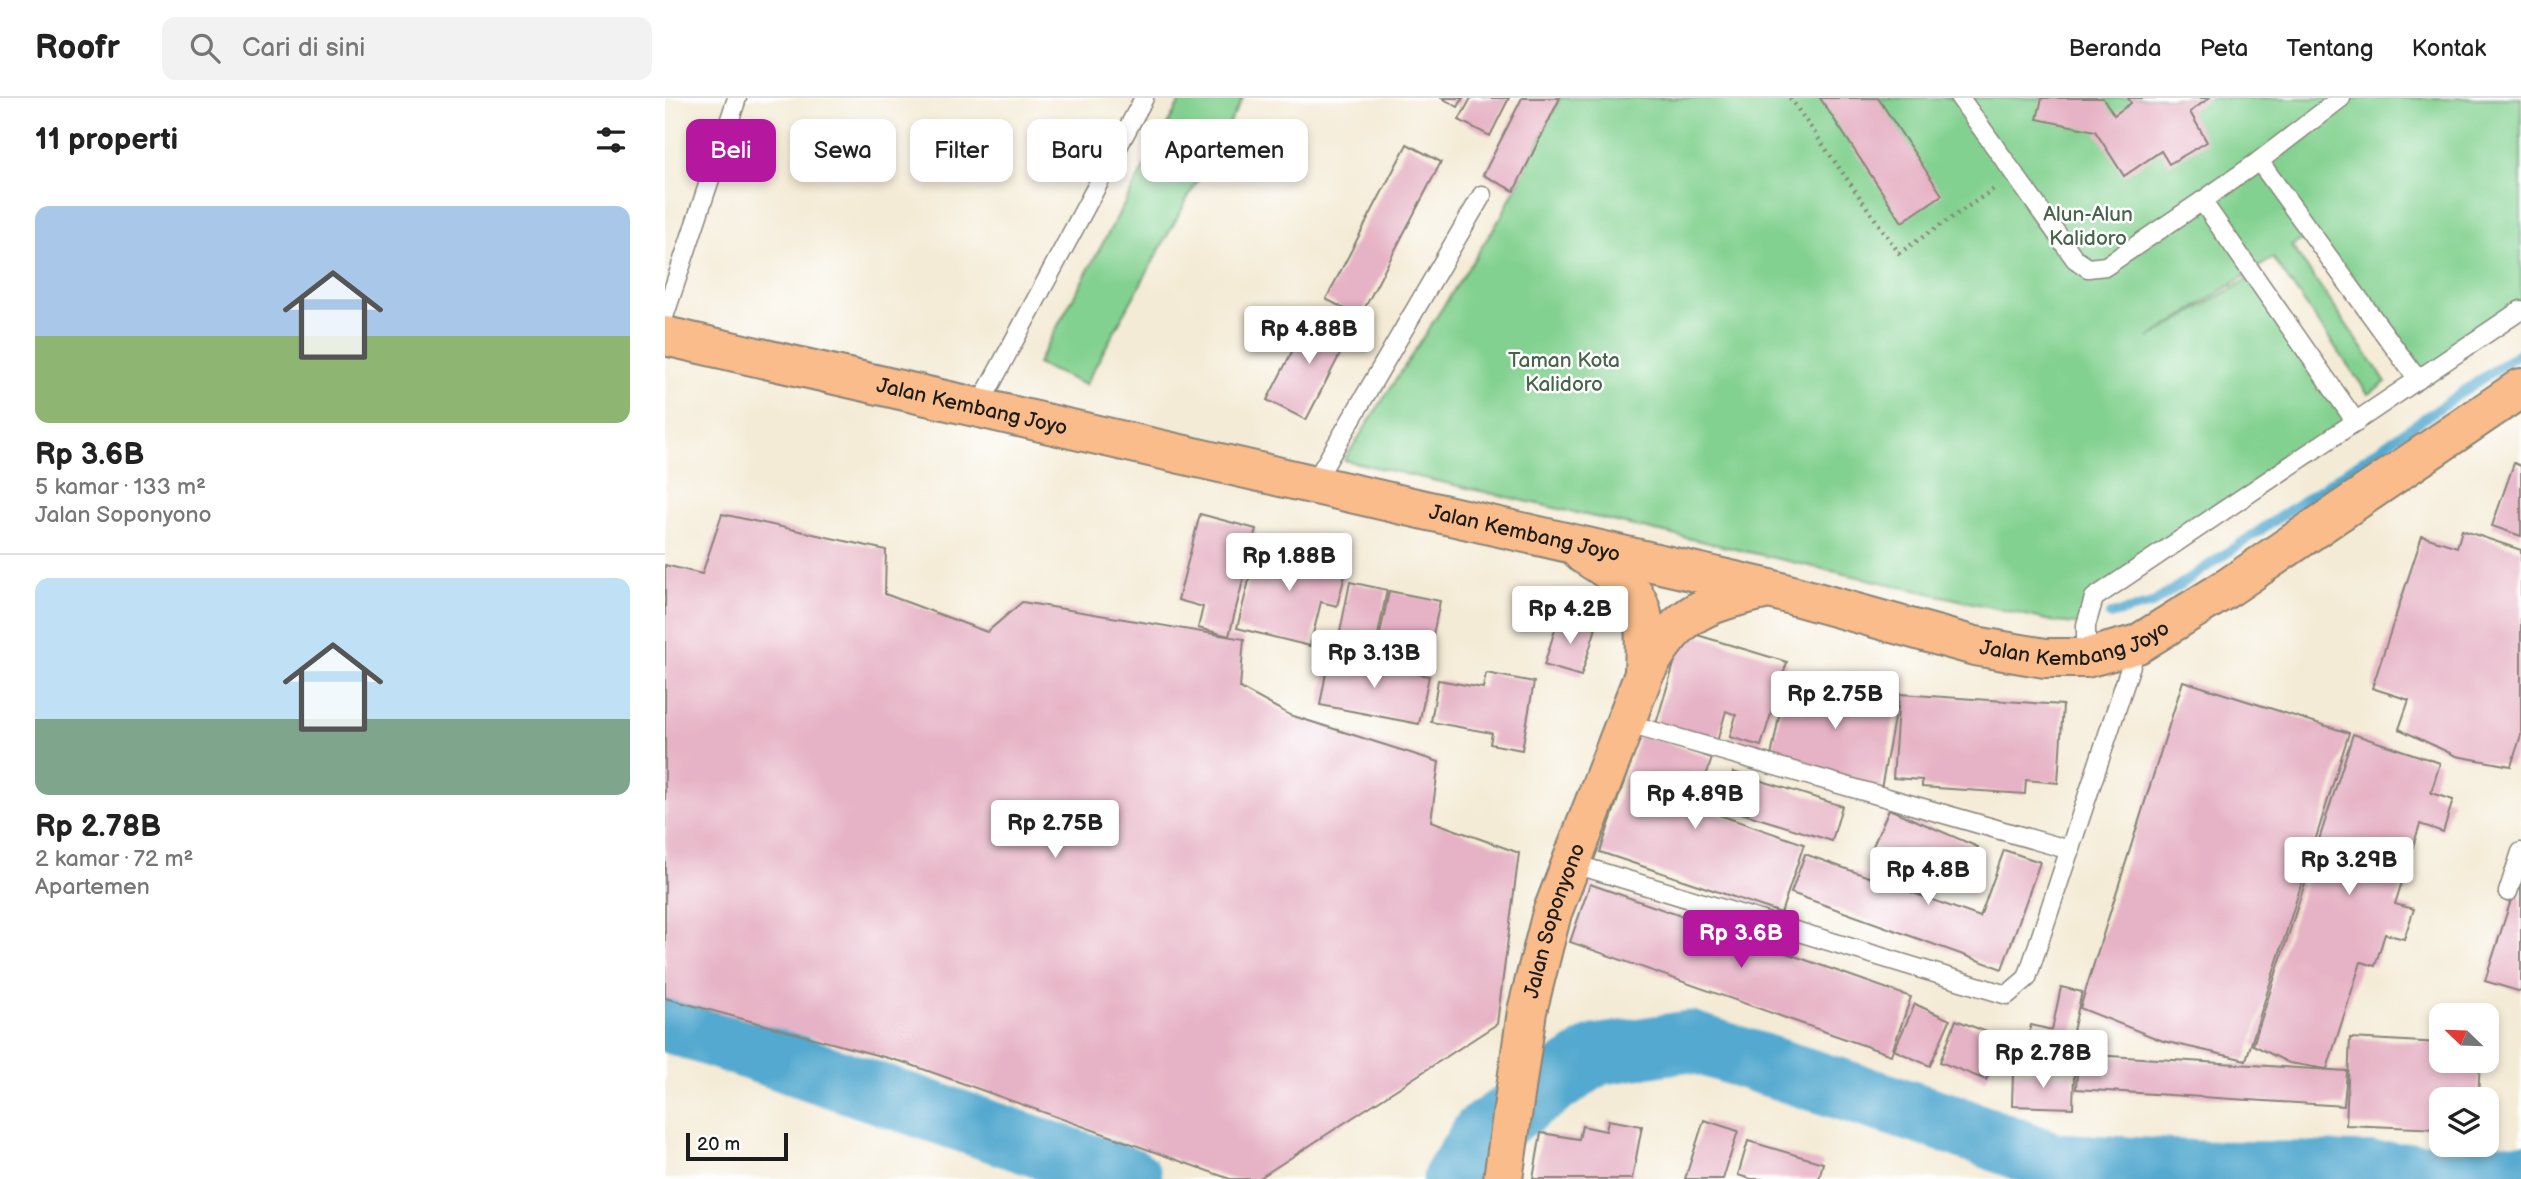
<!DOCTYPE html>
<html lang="id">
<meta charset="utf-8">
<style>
:root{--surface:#fff;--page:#f2f2f2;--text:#222;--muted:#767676;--line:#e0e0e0;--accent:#b5179e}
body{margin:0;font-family:"Balsamiq Sans",sans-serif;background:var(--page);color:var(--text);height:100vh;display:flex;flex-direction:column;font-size:26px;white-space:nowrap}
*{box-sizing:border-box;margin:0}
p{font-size:23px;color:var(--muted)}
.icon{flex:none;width:38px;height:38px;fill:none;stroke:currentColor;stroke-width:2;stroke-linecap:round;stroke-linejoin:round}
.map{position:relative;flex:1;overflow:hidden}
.details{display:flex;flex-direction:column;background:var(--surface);width:665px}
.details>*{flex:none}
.guide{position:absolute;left:21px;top:21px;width:665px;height:63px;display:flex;gap:14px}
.needle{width:46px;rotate:293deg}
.fabs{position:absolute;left:1764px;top:905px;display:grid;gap:14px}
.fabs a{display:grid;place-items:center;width:70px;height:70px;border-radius:14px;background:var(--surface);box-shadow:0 4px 10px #0003;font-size:35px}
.scale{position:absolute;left:21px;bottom:18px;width:102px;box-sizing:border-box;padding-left:7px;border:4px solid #1c1c1c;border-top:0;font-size:19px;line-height:24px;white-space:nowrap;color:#1c1c1c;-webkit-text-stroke:5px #fff;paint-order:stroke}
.price{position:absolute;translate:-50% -60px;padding:0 16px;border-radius:7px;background:#fff;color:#222;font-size:23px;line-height:46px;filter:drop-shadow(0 2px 4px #0008)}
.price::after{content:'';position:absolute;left:50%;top:42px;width:21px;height:16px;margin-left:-10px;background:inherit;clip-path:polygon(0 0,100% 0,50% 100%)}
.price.on{background:var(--accent);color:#fff}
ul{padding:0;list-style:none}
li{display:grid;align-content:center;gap:14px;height:371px;padding:0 35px}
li+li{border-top:2px solid var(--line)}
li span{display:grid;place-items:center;height:217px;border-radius:14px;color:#555}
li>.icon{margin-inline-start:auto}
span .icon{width:126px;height:126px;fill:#fffc;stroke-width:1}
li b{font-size:30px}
h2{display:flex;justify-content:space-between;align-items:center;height:84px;padding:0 35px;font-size:30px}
.tag{padding:0 24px;border-radius:14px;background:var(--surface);box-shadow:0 4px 10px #0003;font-size:24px;line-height:63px}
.tag.on{background:var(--accent);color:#fff}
header{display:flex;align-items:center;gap:42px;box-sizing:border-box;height:98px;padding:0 35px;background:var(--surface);border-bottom:2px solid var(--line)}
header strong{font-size:33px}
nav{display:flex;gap:38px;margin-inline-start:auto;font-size:24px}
.search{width:490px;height:63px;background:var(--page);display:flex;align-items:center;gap:18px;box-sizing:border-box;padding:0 24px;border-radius:14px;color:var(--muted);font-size:26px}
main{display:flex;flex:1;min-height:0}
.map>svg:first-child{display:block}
</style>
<header>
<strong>Roofr</strong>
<div class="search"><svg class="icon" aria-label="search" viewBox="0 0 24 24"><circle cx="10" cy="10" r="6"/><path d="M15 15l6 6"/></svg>Cari di sini</div>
<nav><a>Beranda</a><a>Peta</a><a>Tentang</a><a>Kontak</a></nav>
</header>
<main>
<section class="details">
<h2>11 properti<svg class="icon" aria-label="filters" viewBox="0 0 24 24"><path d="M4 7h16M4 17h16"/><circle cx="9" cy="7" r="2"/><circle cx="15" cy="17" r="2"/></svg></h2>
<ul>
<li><span style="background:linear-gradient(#a9c7e8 60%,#8fb573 0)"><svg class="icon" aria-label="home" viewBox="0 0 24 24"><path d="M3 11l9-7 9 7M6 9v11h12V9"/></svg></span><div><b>Rp 3.6B</b><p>5 kamar · 133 m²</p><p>Jalan Soponyono</p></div></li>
<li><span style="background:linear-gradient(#bfe0f5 65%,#7fa58c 0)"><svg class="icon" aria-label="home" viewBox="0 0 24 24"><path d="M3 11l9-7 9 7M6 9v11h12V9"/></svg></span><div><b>Rp 2.78B</b><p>2 kamar · 72 m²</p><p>Apartemen</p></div></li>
</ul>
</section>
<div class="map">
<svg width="1856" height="1081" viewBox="0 0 1856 1081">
<rect width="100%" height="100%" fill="#fff"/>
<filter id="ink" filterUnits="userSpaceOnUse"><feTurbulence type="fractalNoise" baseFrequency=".0143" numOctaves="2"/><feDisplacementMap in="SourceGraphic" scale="14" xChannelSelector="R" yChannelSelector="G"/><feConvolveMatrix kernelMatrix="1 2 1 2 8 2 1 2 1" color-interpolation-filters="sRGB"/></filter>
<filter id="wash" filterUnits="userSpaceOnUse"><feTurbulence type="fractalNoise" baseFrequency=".00686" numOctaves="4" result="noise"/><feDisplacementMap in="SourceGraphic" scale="28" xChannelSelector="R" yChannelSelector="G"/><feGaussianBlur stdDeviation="1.57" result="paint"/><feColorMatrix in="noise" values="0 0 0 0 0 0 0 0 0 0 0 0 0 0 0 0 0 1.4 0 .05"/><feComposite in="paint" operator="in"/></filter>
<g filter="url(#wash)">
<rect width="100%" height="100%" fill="#f4ebd6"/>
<g fill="#83d190" stroke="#507656" stroke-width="2">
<path d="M517 0H578L420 287 372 266Z"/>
<path d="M895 0H1856V212L1753 282 1647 135 1627 148 1721 284 1703 296 1608 160 1484 240 1590 177 1691 324 1429 500 1421 527 1391 524 679 362 836 119Z"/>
</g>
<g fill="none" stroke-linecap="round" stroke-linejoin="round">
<path stroke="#52a9cf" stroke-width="10" d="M1445 517 1487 506 1856 254"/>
<g stroke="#52a9cf" stroke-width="61">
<path d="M0 923 467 1081"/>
<path d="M788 1081 817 1035 931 957 1024 943 1286 1026 1390 1065 1536 1073 1856 1076"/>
</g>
</g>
<g id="blocks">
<g fill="#e6b2c5">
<path d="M777 0H798L793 9Z"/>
<path d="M806 0H844L825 38 794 22Z"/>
<path d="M857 0H895L849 93 818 77Z"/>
<path d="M1155 0H1213L1277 97 1237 124Z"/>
<path d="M1377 0H1438L1449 17 1466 5 1463 0H1544L1525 14 1542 44 1504 66 1496 53 1459 78 1430 33 1372 21Z"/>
<path d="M742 46 776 64 695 219 661 201Z"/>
<path d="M647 215 686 235 641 322 602 302Z"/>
<path d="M1849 365 1856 368V438L1827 428Z"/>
<path d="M57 416 221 452 220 496 322 534 357 504 579 541 575 590 625 617 774 664 766 723 854 755 832 926 593 1081H565L241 965 0 900V467L37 476Z"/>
<path d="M535 416 591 431 564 538 533 530 538 509 513 502Z"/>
<path d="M1797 432 1856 452V637L1846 668 1791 658 1734 631 1744 602 1707 590 1757 438 1792 449Z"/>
<path d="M594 443 683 466 672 508 656 504 645 548 572 530Z"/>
<path d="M685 484 722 492 712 542 675 534Z"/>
<path d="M724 493 775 503 761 571 710 561Z"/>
<path d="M894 519 931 530 916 578 879 567Z"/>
<path d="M1019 533 1122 564 1096 648 1065 639 1071 617 1061 613 1051 647 990 629Z"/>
<path d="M664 559 764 578 754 626 655 607Z"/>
<path d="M821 575 869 584 857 652 825 646 827 635 766 624 773 582 818 590Z"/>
<path d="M1122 578 1233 599 1216 691 1105 664Z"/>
<path d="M1518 583 1684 635 1581 962 1498 943 1415 910Z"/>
<path d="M1234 596 1398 607 1393 685 1361 682 1360 696 1257 689V682L1228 680Z"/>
<path d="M975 636 1047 660 1031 709 1139 746 1116 815 935 754Z"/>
<path d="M1688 636 1775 665 1766 695 1788 702 1778 734 1755 726 1730 806 1749 811 1739 841 1720 836 1710 868 1696 864 1662 971 1624 965 1588 947Z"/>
<path d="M1068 674 1177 708 1167 743 1070 713 1072 708 1059 704Z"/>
<path d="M1224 711 1313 749 1298 786 1208 748Z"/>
<path d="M1339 752 1375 764 1337 871 1126 795 1140 756 1315 819Z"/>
<path d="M1855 774H1856V894L1820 883Z"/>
<path d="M925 786 1246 899 1226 957 905 844Z"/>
<path d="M1396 889 1417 894 1399 972 1357 963 1366 927 1387 932Z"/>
<path d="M1250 906 1285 922 1265 968 1229 952Z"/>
<path d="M1291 922 1337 940 1321 982 1275 964Z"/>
<path d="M1685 940 1776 945V962H1815L1813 1001H1776V1031L1681 1027Z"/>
<path d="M1413 956 1682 973 1679 1008 1411 991Z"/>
<path d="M1348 974 1409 976 1408 1010 1347 1008Z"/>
<path d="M943 1022 977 1028 967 1081H868L876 1035 914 1041 917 1028 941 1033Z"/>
<path d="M1039 1022 1073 1033 1058 1081H1020Z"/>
<path d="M1083 1043 1158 1065 1154 1081H1086L1073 1077Z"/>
</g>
</g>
</g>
<g filter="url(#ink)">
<use href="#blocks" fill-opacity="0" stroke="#888479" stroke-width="2"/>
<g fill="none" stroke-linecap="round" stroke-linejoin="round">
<g stroke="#888479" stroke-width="21">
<g id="service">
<path d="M1295 0 1410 161 1423 170 1441 168 1537 103 1691 324"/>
<path d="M1676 0 1594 63 1753 282"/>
<path d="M1537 103 1594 63"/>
<path d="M0 216 72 0"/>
<path d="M313 310 479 0"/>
<path d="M648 387 817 97"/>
<path d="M1421 560V527L1429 500 1856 212"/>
<path d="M960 625 1405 752"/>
<path d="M906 765 1342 897 1362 880 1473 546"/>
<path d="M1843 794 1856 754"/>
</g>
</g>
<g stroke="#888479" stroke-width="42">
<g id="primary">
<path id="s1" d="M0 238 1105 491 1310 548 1380 560H1421L1473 546 1564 489 1856 290"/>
<path d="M918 456C978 493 982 503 979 573"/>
<path id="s2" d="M838 1081 862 913 887 815 979 576C1012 516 1034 507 1099 492"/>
</g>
</g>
<path stroke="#888479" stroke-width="4.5" stroke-dasharray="2 5" stroke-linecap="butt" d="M1125 0 1234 155 1329 91"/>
<use href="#service" stroke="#fff" stroke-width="18"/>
<use href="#primary" stroke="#f9bc8a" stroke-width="38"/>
</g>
</g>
<g text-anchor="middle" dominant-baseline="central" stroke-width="5" stroke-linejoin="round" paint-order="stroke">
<g font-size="21" fill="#45644a" stroke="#fff">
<text x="1423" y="116">Alun-Alun<tspan x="1423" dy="24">Kalidoro</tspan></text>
<text x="899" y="262">Taman Kota<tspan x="899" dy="24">Kalidoro</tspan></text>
</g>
<g font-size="21" fill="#1c1c1c" stroke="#fff">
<text stroke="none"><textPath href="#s1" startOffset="315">Jalan Kembang Joyo</textPath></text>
<text stroke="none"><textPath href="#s1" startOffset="882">Jalan Kembang Joyo</textPath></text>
<text stroke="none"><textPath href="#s1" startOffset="1449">Jalan Kembang Joyo</textPath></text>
<text stroke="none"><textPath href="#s2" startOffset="264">Jalan Soponyono</textPath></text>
</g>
</g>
</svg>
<div class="fabs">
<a><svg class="needle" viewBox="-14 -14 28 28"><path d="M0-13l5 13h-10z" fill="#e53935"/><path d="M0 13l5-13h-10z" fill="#767676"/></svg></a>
<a><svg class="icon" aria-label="layers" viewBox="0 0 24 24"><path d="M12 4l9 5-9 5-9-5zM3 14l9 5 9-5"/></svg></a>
</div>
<div class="scale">20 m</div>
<b class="price" style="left:644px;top:268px">Rp 4.88B</b>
<b class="price" style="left:624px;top:495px">Rp 1.88B</b>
<b class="price" style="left:905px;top:548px">Rp 4.2B</b>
<b class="price" style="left:709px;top:592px">Rp 3.13B</b>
<b class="price" style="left:1170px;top:633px">Rp 2.75B</b>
<b class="price" style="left:1030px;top:733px">Rp 4.89B</b>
<b class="price" style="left:390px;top:762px">Rp 2.75B</b>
<b class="price" style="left:1684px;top:799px">Rp 3.29B</b>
<b class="price" style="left:1263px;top:809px">Rp 4.8B</b>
<b class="price on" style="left:1076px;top:872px">Rp 3.6B</b>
<b class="price" style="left:1378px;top:992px">Rp 2.78B</b>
<div class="guide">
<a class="tag on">Beli</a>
<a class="tag">Sewa</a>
<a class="tag">Filter</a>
<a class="tag">Baru</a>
<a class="tag">Apartemen</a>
</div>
</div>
</main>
